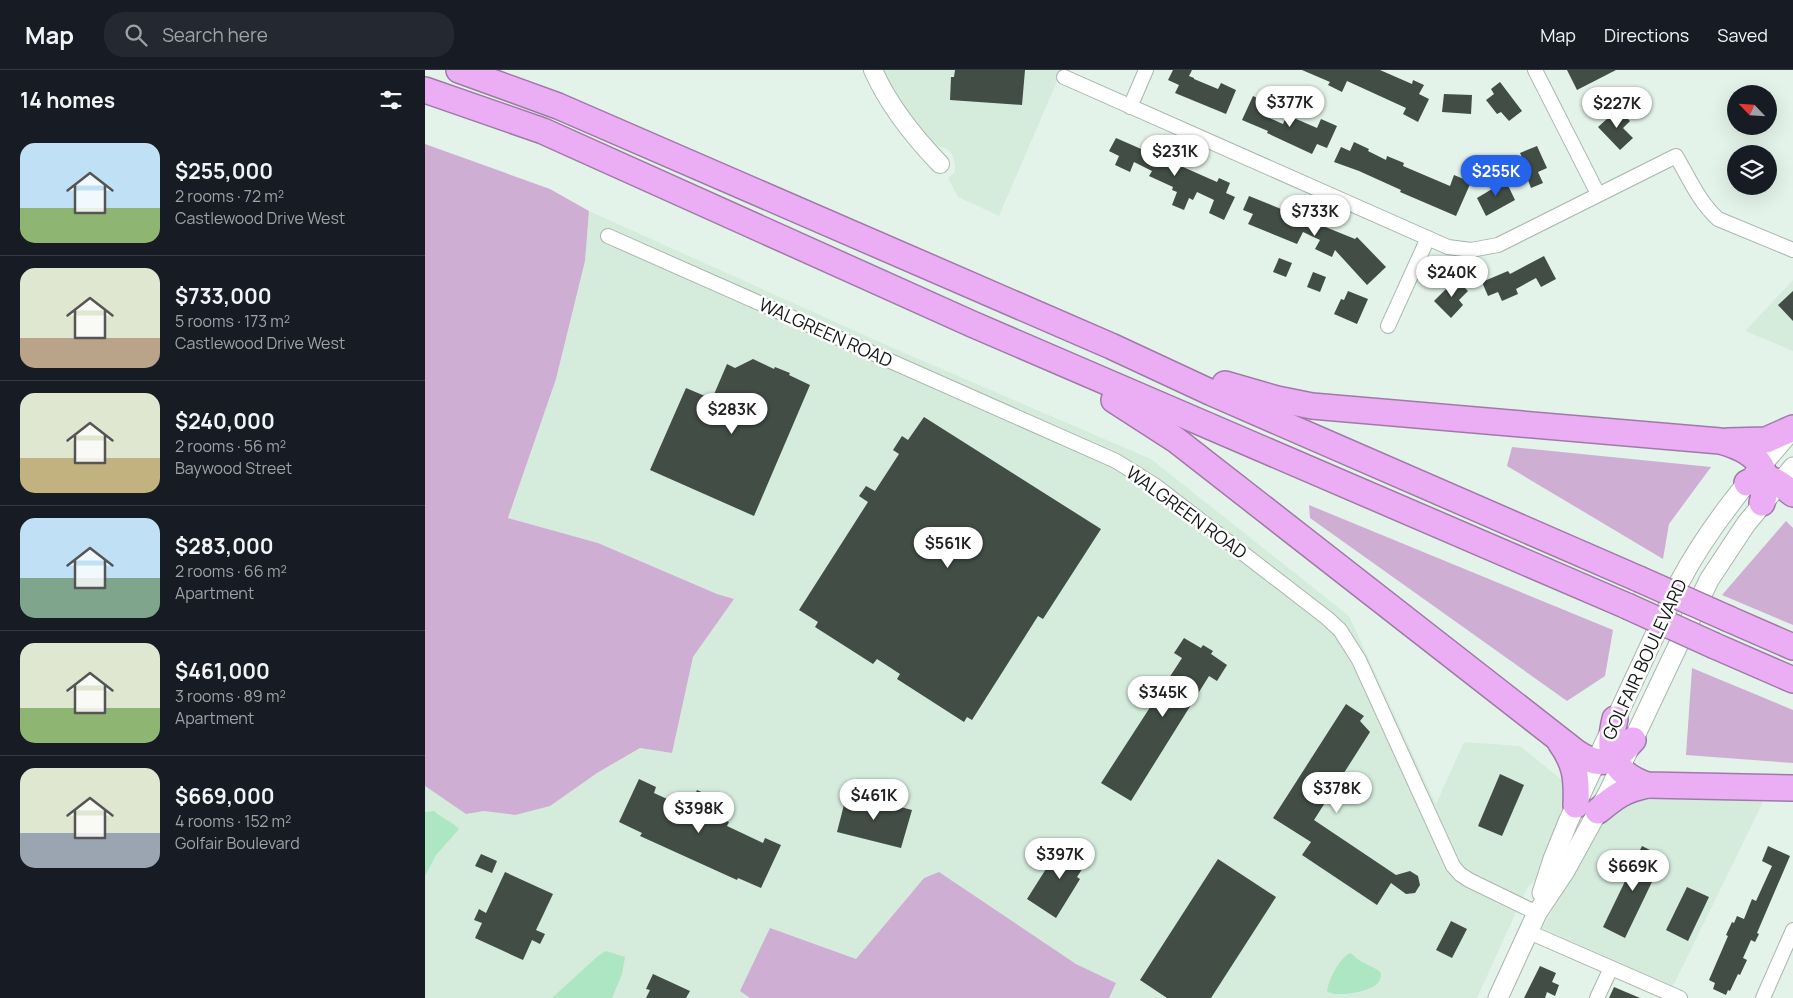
<!DOCTYPE html>
<meta charset="utf-8">
<style>
:root{--surface:#171b24;--page:#242831;--text:#f1f3f6;--muted:#9ea1a6;--line:#363941;--accent:#2563eb}
body{margin:0;font-family:Manrope,sans-serif;background:var(--page);color:var(--text);height:100vh;display:flex;flex-direction:column;font-size:19px;white-space:nowrap}
*{box-sizing:border-box;margin:0}
p{font-size:16px;color:var(--muted)}
.icon{flex:none;width:28px;height:28px;fill:none;stroke:currentColor;stroke-width:2;stroke-linecap:round;stroke-linejoin:round}
.map{position:relative;flex:1;overflow:hidden}
.panel{display:flex;flex-direction:column;background:var(--surface);width:425px}
.panel>*{flex:none}
.needle{width:32px;rotate:295deg}
.tools{position:absolute;left:1302px;top:15px;display:grid;gap:10px}
.tools a{display:grid;place-items:center;width:50px;height:50px;border-radius:50%;background:var(--surface);box-shadow:0 5px 20px #0002;font-size:25px}
.price{position:absolute;translate:-50% -42px;padding:0 11px;border-radius:18px;background:#fff;color:#222;font-size:16px;line-height:32px;filter:drop-shadow(0 1px 2px #0008)}
.price::after{content:'';position:absolute;left:50%;top:30px;width:15px;height:11px;margin-left:-8px;background:inherit;clip-path:polygon(0 0,100% 0,50% 100%)}
.price.active{background:var(--accent);color:#fff}
ul{padding:0;list-style:none}
li{display:flex;align-items:center;gap:15px;height:125px;padding:0 20px}
li+li{border-top:1px solid var(--line)}
li span{display:grid;place-items:center;flex:none;width:140px;height:100px;border-radius:15px;color:#555}
li>.icon{margin-inline-start:auto}
span .icon{width:60px;height:60px;fill:#fffc;stroke-width:1}
li b{font-size:21px}
h2{display:flex;justify-content:space-between;align-items:center;height:60px;padding:0 20px;font-size:21px}
header{display:flex;align-items:center;gap:30px;box-sizing:border-box;height:70px;padding:0 25px;background:var(--surface);border-bottom:1px solid var(--line)}
header strong{font-size:24px}
nav{display:flex;gap:28px;margin-inline-start:auto;font-size:18px}
.search{width:350px;height:45px;background:var(--page);display:flex;align-items:center;gap:12px;box-sizing:border-box;padding:0 18px;border-radius:20px;color:var(--muted);font-size:19px}
main{display:flex;flex:1;min-height:0}
.map>svg:first-child{display:block}
</style>
<header>
<strong>Map</strong>
<div class="search"><svg class="icon" aria-label="search" viewBox="0 0 24 24"><circle cx="10" cy="10" r="6"/><path d="M15 15l6 6"/></svg>Search here</div>
<nav><a>Map</a><a>Directions</a><a>Saved</a></nav>
</header>
<main>
<section class="panel">
<h2>14 homes<svg class="icon" aria-label="filters" viewBox="0 0 24 24"><path d="M4 7h16M4 17h16"/><circle cx="9" cy="7" r="2"/><circle cx="15" cy="17" r="2"/></svg></h2>
<ul>
<li><span style="background:linear-gradient(#bfe0f5 65%,#8fb573 0)"><svg class="icon" aria-label="home" viewBox="0 0 24 24"><path d="M3 11l9-7 9 7M6 9v11h12V9"/></svg></span><div><b>$255,000</b><p>2 rooms · 72 m²</p><p>Castlewood Drive West</p></div></li>
<li><span style="background:linear-gradient(#dfe7d0 70%,#b9a48a 0)"><svg class="icon" aria-label="home" viewBox="0 0 24 24"><path d="M3 11l9-7 9 7M6 9v11h12V9"/></svg></span><div><b>$733,000</b><p>5 rooms · 173 m²</p><p>Castlewood Drive West</p></div></li>
<li><span style="background:linear-gradient(#dfe7d0 65%,#c2b280 0)"><svg class="icon" aria-label="home" viewBox="0 0 24 24"><path d="M3 11l9-7 9 7M6 9v11h12V9"/></svg></span><div><b>$240,000</b><p>2 rooms · 56 m²</p><p>Baywood Street</p></div></li>
<li><span style="background:linear-gradient(#bfe0f5 60%,#7fa58c 0)"><svg class="icon" aria-label="home" viewBox="0 0 24 24"><path d="M3 11l9-7 9 7M6 9v11h12V9"/></svg></span><div><b>$283,000</b><p>2 rooms · 66 m²</p><p>Apartment</p></div></li>
<li><span style="background:linear-gradient(#dfe7d0 65%,#8fb573 0)"><svg class="icon" aria-label="home" viewBox="0 0 24 24"><path d="M3 11l9-7 9 7M6 9v11h12V9"/></svg></span><div><b>$461,000</b><p>3 rooms · 89 m²</p><p>Apartment</p></div></li>
<li><span style="background:linear-gradient(#dfe7d0 65%,#9aa5b1 0)"><svg class="icon" aria-label="home" viewBox="0 0 24 24"><path d="M3 11l9-7 9 7M6 9v11h12V9"/></svg></span><div><b>$669,000</b><p>4 rooms · 152 m²</p><p>Golfair Boulevard</p></div></li>
</ul>
</section>
<div class="map">
<svg width="1368" height="928" viewBox="0 0 1368 928">
<rect width="100%" height="100%" fill="#e4f3e9"/>
<g fill="#d5ecdd">
<path d="M459 0H637L574 146 533 127 523 108 530 102V94L527 84 521 78 511 76 499 65 479 40Z"/>
<path d="M164 141 468 278 726 389 924 546 1011 734 1039 672 1095 676 1147 718 1141 739 1110 810 1102 818 1052 928H684L691 913 651 894 499 808 431 889 315 921 325 928H0V716L41 744 59 741 90 745 172 703 215 678 247 683 268 587 309 529 292 524 173 473 83 448 131 309 160 191Z"/>
<path d="M1368 210V281L1320 261Z"/>
<path d="M1228 721 1338 732 1247 918 1117 858 1184 738Z"/>
</g>
<g fill="#ceaed3">
<path d="M0 74 125 119 164 141 160 191 131 309 83 448 173 473 292 524 309 529 268 587 247 683 215 678 172 703 125 736 90 745 59 741 41 744 0 716Z"/>
<path d="M1087 377 1286 397 1244 454 1238 489 1082 396Z"/>
<path d="M884 435 1188 560 1180 606 1142 631 885 448Z"/>
<path d="M1361 451 1368 458V555L1297 525Z"/>
<path d="M1267 598 1368 640V693L1261 685Z"/>
<path d="M514 802 651 894 691 913 684 928H325L315 921 345 858 431 889 499 808Z"/>
</g>
<g fill="#ace6c2">
<path d="M9 741C17 748 26 751 34 759L11 785 0 806V742Z"/>
<path d="M181 881 200 887 197 904 187 928H127L173 886Z"/>
<path d="M925 883C928 884 929 886 931 888 938 894 949 896 956 903 956 908 955 911 952 914 944 922 910 928 902 921 904 909 914 889 925 883Z"/>
</g>
<g fill="#414d45">
<path d="M530 0H600L597 35 525 30 526 7H529Z"/>
<path d="M748 0H767L764 6 769 8V9L793 19 796 13 811 20 801 44 750 23 754 15 743 10Z"/>
<path d="M877 0H955L987 14 988 10 999 15 994 24 1004 29 993 52 978 44 981 38 922 11 917 22 903 15 905 12Z"/>
<path d="M1142 0H1191L1152 20Z"/>
<path d="M1075 12 1097 41 1084 51 1076 42 1072 44 1061 30 1069 24 1066 19Z"/>
<path d="M1019 24 1047 25 1046 44 1017 42Z"/>
<path d="M828 26 845 34 840 46 858 54 862 45 892 58 896 49 912 56 902 78 892 74 887 84 842 63 843 61 817 50Z"/>
<path d="M1193 39 1205 51 1198 58 1208 68 1195 80 1173 57Z"/>
<path d="M691 68 723 82 725 78 750 91 749 93 792 112 794 108 805 113 801 123 810 127 799 150 784 143 789 130 772 122 768 130 764 128 759 140 747 135 752 122 747 120 748 117 724 106 727 101 709 92 705 102 690 95 694 86 684 81Z"/>
<path d="M929 72 944 79 943 81 961 90 962 86 979 93 978 96 1025 116 1029 105 1046 112 1031 146 975 122 976 120 934 101 909 92 916 77 925 81Z"/>
<path d="M1112 76 1122 98 1113 102 1118 113 1106 118 1098 97 1101 96 1095 83Z"/>
<path d="M1079 107 1090 130 1061 146 1052 128 1067 119 1065 115Z"/>
<path d="M824 126 930 169 932 167 961 197 942 215 910 180 907 187 890 179 895 170 878 162 872 174 823 154 828 144 818 140Z"/>
<path d="M1119 186 1131 209 1116 217 1111 208 1091 219 1093 224 1077 231 1073 222 1063 226 1057 212 1083 201 1085 204Z"/>
<path d="M854 188 867 193 861 207 848 202Z"/>
<path d="M888 202 901 207 895 222 882 217Z"/>
<path d="M1031 209 1043 221 1034 230 1038 235 1026 248 1009 231Z"/>
<path d="M923 221 943 229 932 254 909 244 916 229 919 230Z"/>
<path d="M1368 221V251L1353 235Z"/>
<path d="M328 289 349 299 350 297 365 303 364 305 385 315 329 446 225 400 261 318 287 329 302 294 310 298Z"/>
<path d="M499 347 676 459 618 549 613 546 547 650 542 647 539 652 472 609 475 604 452 589 448 594 390 557 393 552 374 540 443 432 434 426 441 416 450 421 474 384 468 380 477 366 483 370Z"/>
<path d="M759 568 776 578 778 575 788 581 786 584 802 595 792 611 784 606 706 731 676 713 757 588 749 583Z"/>
<path d="M921 634 939 646 935 651 945 662 889 750 971 805 985 801 993 806 995 815 990 823 981 824 966 813 952 835 877 785 886 772 848 748Z"/>
<path d="M1075 704 1099 715 1077 766 1053 756Z"/>
<path d="M214 709 231 717 229 723 264 739 272 720 294 730 287 745 304 752 302 756 338 773 340 768 356 775 336 818 313 808 312 810 215 766 217 763 194 752Z"/>
<path d="M422 723 442 728 441 731 459 735 460 733 487 740 476 778 412 762Z"/>
<path d="M644 770 667 784 652 807 655 809 631 848 602 829 626 791 630 793Z"/>
<path d="M1217 776 1239 787 1200 868 1178 857Z"/>
<path d="M1343 776 1365 786 1332 863 1334 864 1330 872 1326 870 1318 888 1322 890 1315 905 1313 904 1305 921 1303 920 1301 925 1288 919 1290 913 1284 910 1303 866 1301 865 1307 852 1309 853 1312 846 1319 849 1327 829 1331 831 1347 796 1337 791Z"/>
<path d="M56 784 72 791 67 803 50 796Z"/>
<path d="M793 789 851 827 786 928H742L715 910Z"/>
<path d="M80 802 128 824 111 860 120 864 115 874 107 870 98 890 50 868 57 853 49 850 54 839 61 843Z"/>
<path d="M1262 817 1284 827 1263 871 1241 860Z"/>
<path d="M1026 851 1042 859 1027 888 1011 880Z"/>
<path d="M1115 896 1131 903 1127 912 1134 915 1130 926 1122 922 1120 928H1099Z"/>
<path d="M228 904 265 921 261 928H221L225 920 221 919Z"/>
<path d="M1189 917 1215 928H1184Z"/>
</g>
<g fill="none" stroke-linecap="round" stroke-linejoin="round">
<g stroke="#a8b6ad" stroke-width="16">
<g id="minor">
<path d="M1110 0 1173 124"/>
<path d="M639 7 1023 177 1046 180 1073 175 1251 86C1264 108 1274 132 1293 149L1368 180"/>
<path d="M705 37 721 0"/>
<path d="M183 166 691 391 731 416 902 548 915 560 934 590 1028 796 1035 804 1044 810 1112 843"/>
<path d="M963 256 1003 168"/>
<path d="M1104 862 1255 928"/>
<path d="M1172 928 1186 898"/>
<path d="M1338 928 1368 860"/>
</g>
</g>
<g stroke="#a8b6ad" stroke-width="20">
<path id="tertiary" d="M448 0C464 36 488 66 515 94"/>
</g>
<g stroke="#a8b6ad" stroke-width="21">
<g id="secondary">
<path d="M1117 823 1128 789 1143 752 1254 513C1284 456 1325 408 1367 360"/>
<path d="M1073 928 1112 843 1140 801 1184 721 1284 510 1321 454 1368 397"/>
</g>
</g>
<g stroke="#a07aa7" stroke-width="28">
<g id="motorway">
<path d="M34 0 133 36 686 276 787 323 1214 509"/>
<path d="M0 20 118 61 547 254 1202 536"/>
<path d="M800 314 852 329 887 336 1295 371C1328 380 1349 396 1337 433"/>
<path d="M689 330 751 370 1152 683C1178 700 1190 690 1208 670"/>
<path d="M1303 371 1341 370 1368 358"/>
<path d="M1322 413C1343 402 1351 411 1368 424"/>
<path d="M1304 549 1368 577"/>
<path d="M1290 576 1368 610"/>
<path d="M1190 649C1182 682 1187 703 1222 715L1368 718"/>
<path d="M1135 672C1151 694 1152 709 1151 735"/>
<path d="M1173 741C1191 726 1199 720 1222 715"/>
</g>
</g>
<use href="#minor" stroke="#fff" stroke-width="14"/>
<use href="#tertiary" stroke="#fff" stroke-width="18"/>
<use href="#secondary" stroke="#fff" stroke-width="19"/>
<use href="#motorway" stroke="#ebaef5" stroke-width="25"/>
<g stroke="#a07aa7" stroke-width="28" stroke-linecap="butt">
<g id="motorway-bridge">
<path d="M1214 509 1304 549"/>
<path d="M1202 536 1290 576"/>
</g>
</g>
<use href="#motorway-bridge" stroke="#ebaef5" stroke-width="25"/>
</g>
<g text-anchor="middle" dominant-baseline="central" stroke-width="5" stroke-linejoin="round" paint-order="stroke">
<g font-size="18" fill="#141916" stroke="#fff">
<text transform="translate(401 262) rotate(24)">WALGREEN ROAD</text>
<text transform="translate(762 442) rotate(36)">WALGREEN ROAD</text>
<text transform="translate(1219 589) rotate(-65)">GOLFAIR BOULEVARD</text>
</g>
</g>
</svg>
<div class="tools">
<a><svg class="needle" viewBox="-14 -14 28 28"><path d="M0-13l5 13h-10z" fill="#e53935"/><path d="M0 13l5-13h-10z" fill="#9ea1a6"/></svg></a>
<a><svg class="icon" aria-label="layers" viewBox="0 0 24 24"><path d="M12 4l9 5-9 5-9-5zM3 14l9 5 9-5"/></svg></a>
</div>
<b class="price" style="left:865px;top:58px">$377K</b>
<b class="price" style="left:1192px;top:59px">$227K</b>
<b class="price" style="left:750px;top:107px">$231K</b>
<b class="price active" style="left:1071px;top:127px">$255K</b>
<b class="price" style="left:890px;top:167px">$733K</b>
<b class="price" style="left:1027px;top:228px">$240K</b>
<b class="price" style="left:307px;top:365px">$283K</b>
<b class="price" style="left:523px;top:499px">$561K</b>
<b class="price" style="left:738px;top:648px">$345K</b>
<b class="price" style="left:912px;top:744px">$378K</b>
<b class="price" style="left:449px;top:751px">$461K</b>
<b class="price" style="left:274px;top:764px">$398K</b>
<b class="price" style="left:635px;top:810px">$397K</b>
<b class="price" style="left:1208px;top:822px">$669K</b>
</div>
</main>
